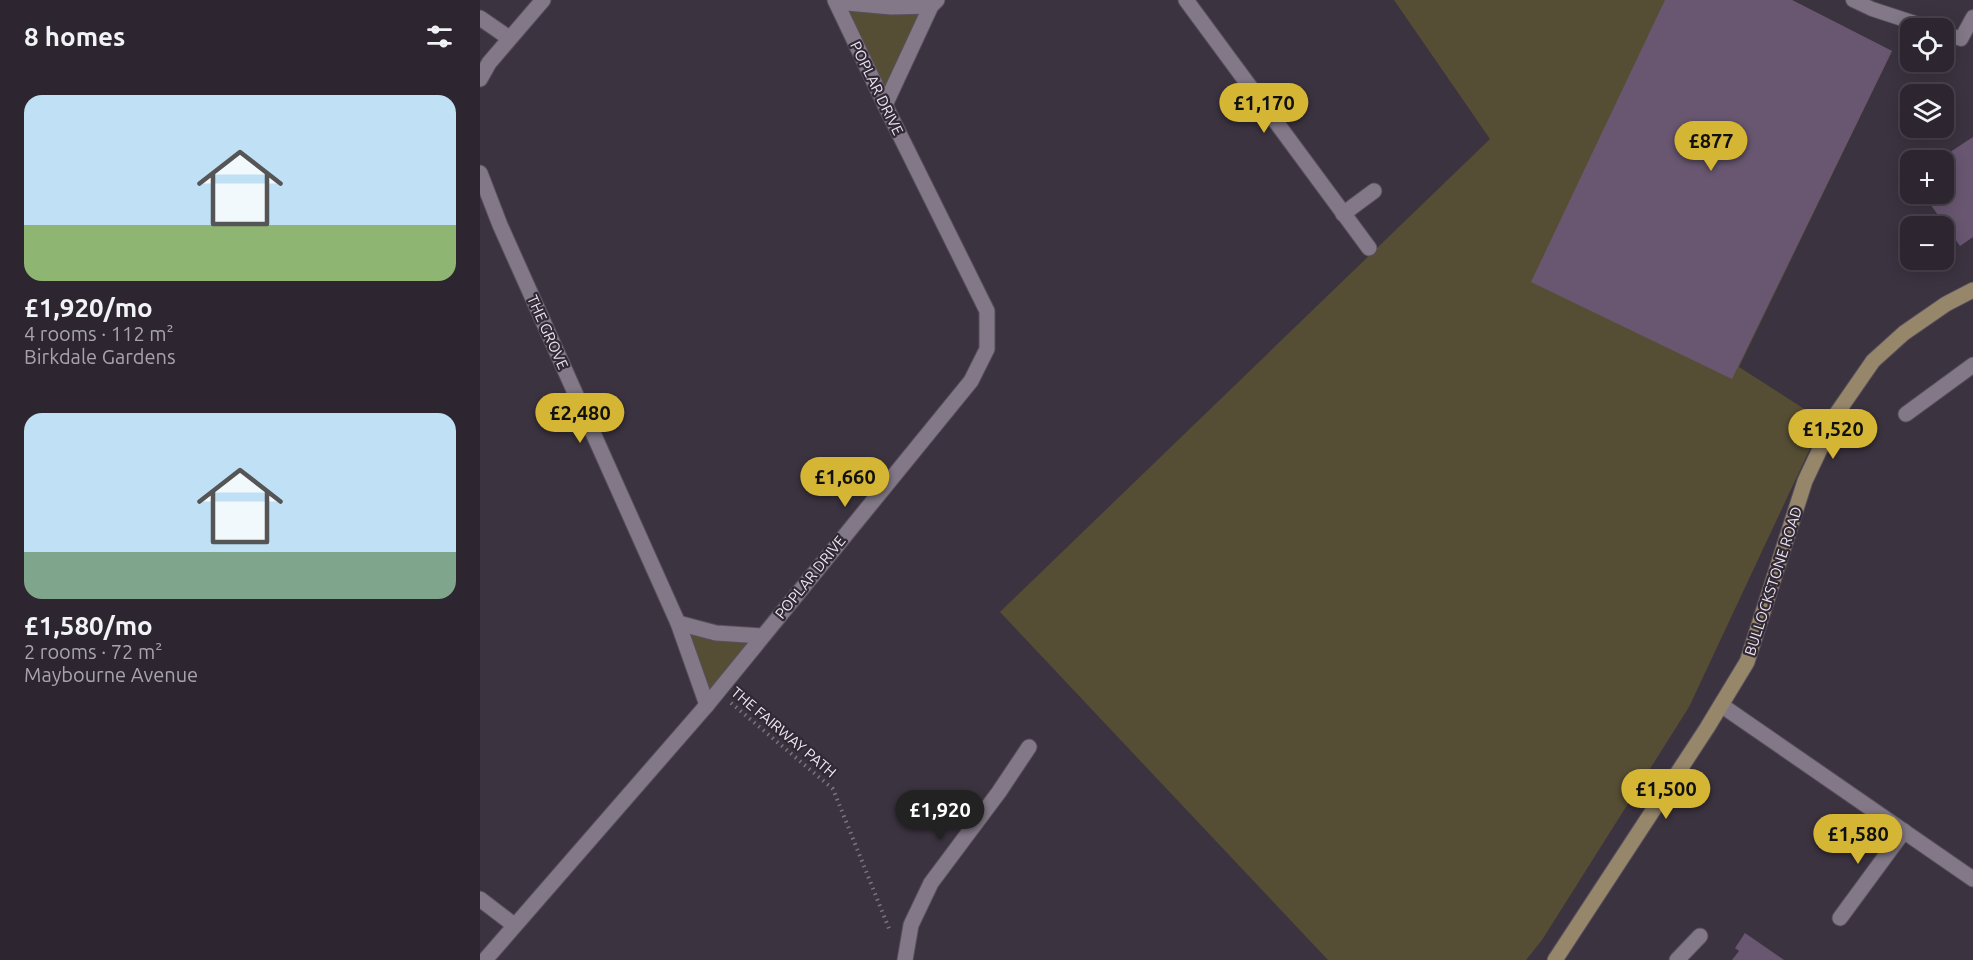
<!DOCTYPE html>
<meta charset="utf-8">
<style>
:root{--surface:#2d2630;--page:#352e38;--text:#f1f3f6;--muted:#a7a5ab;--line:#48434c;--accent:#d5b534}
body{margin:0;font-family:Ubuntu,sans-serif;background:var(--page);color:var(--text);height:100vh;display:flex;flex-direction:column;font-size:22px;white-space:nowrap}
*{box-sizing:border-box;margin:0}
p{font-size:20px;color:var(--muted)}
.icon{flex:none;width:33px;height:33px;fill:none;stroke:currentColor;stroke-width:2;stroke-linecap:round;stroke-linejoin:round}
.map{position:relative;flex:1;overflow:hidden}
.side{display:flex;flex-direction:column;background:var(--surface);width:480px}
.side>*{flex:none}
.fabs{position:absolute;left:1420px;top:18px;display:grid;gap:12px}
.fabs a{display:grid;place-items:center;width:54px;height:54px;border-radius:12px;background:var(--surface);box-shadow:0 3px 15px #0003,0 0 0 2px var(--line);font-size:30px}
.price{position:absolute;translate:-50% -51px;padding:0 14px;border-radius:21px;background:var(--accent);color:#111;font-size:20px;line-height:39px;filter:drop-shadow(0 2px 3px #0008)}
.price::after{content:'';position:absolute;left:50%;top:36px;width:18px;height:14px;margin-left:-9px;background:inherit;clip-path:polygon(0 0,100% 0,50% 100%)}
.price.active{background:#222;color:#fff}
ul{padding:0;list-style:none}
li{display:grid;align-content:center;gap:12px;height:318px;padding:0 24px}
li span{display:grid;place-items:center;height:186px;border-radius:18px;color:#555}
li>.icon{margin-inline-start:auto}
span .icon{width:108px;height:108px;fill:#fffc;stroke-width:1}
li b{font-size:26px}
h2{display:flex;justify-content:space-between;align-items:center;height:72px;padding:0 24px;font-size:26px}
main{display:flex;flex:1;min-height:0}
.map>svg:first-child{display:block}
</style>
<main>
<section class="side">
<h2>8 homes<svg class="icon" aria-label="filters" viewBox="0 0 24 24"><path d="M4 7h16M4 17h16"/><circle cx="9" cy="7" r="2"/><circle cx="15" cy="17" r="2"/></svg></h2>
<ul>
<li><span style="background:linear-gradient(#bfe0f5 70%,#8fb573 0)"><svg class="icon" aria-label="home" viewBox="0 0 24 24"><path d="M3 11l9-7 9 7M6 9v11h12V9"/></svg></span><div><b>£1,920/mo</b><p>4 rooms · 112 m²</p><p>Birkdale Gardens</p></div></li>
<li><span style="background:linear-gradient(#bfe0f5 75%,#7fa58c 0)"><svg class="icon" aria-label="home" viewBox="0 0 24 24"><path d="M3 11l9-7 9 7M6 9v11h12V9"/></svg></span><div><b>£1,580/mo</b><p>2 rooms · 72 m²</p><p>Maybourne Avenue</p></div></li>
</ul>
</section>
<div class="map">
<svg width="1493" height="960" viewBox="0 0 1493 960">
<rect width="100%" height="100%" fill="#3c3340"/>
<g fill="#564e34">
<path d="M914 0H1312L1412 51 1259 367 1343 421 1209 707 1062 940 1046 960H848L520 612 1010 139Z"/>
<path d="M356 2 451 6 405 105Z"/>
<path d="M198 623 282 636 227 705Z"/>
</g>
<g fill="#695771">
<path d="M1185 0H1312L1412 51 1252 379 1051 282Z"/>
<path d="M1493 137V237L1480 246 1443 194H1464V160H1458Z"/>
<path d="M1265 933 1304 960H1252L1259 951 1255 948Z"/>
</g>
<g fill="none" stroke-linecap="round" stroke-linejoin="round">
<g stroke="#574f5b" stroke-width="16">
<g id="lane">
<path d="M1373 0 1392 9 1450 28"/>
<path d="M1464 33 1481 39 1493 17"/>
</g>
</g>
<g stroke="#574f5b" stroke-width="17">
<g id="street">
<path d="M706 0 889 248"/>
<path d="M356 2 411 7 451 6"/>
<path d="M0 18 29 38"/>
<path d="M0 79 9 63 63 0"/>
<path d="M405 105 451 6 457 0"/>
<path d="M0 173 20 225 198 623 227 705"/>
<path d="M863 214 894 191"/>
<path d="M1426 414 1493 365"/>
<path d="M198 623 236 633 282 636"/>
<path d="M1241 705 1493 879"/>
<path d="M0 899 34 925"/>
<path d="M1360 918 1424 831"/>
<path d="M5 960 227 705 491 381 507 349V311L405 105 355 0"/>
<path d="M425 960 431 925 451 883 519 792 549 747"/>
<path d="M1197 960 1220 936"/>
</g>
</g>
<g stroke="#574f5b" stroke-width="17">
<path id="secondary" d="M1075 960 1227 728 1267 662 1325 481 1357 413 1393 361 1424 333 1466 304 1493 290"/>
</g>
<path stroke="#7c747f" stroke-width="4" stroke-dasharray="1.5 4.5" stroke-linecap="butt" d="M251 703 353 789 410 931"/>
<use href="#lane" stroke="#827887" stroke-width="14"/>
<use href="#street" stroke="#827887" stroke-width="15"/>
<use href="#secondary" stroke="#96866a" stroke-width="15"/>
</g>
<g text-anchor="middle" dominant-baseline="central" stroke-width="4.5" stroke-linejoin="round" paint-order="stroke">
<g font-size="15" fill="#ece6ef" stroke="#322936">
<text transform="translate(397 88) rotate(64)">POPLAR DRIVE</text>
<text transform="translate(68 332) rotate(66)">THE GROVE</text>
<text transform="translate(330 577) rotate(-51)">POPLAR DRIVE</text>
<text transform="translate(1293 581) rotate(-72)">BULLOCKSTONE ROAD</text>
<text transform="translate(304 732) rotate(40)">THE FAIRWAY PATH</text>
</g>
</g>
</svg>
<div class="fabs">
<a><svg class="icon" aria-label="locate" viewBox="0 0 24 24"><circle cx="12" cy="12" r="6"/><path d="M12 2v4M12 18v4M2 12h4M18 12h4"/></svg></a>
<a><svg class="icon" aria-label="layers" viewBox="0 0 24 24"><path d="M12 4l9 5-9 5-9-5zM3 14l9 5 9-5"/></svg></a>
<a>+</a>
<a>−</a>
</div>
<b class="price" style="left:784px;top:134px">£1,170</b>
<b class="price" style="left:1231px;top:172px">£877</b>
<b class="price" style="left:100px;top:444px">£2,480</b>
<b class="price" style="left:1353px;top:460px">£1,520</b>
<b class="price" style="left:365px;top:508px">£1,660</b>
<b class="price" style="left:1186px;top:820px">£1,500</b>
<b class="price active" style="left:460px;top:841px">£1,920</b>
<b class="price" style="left:1378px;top:865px">£1,580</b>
</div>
</main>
